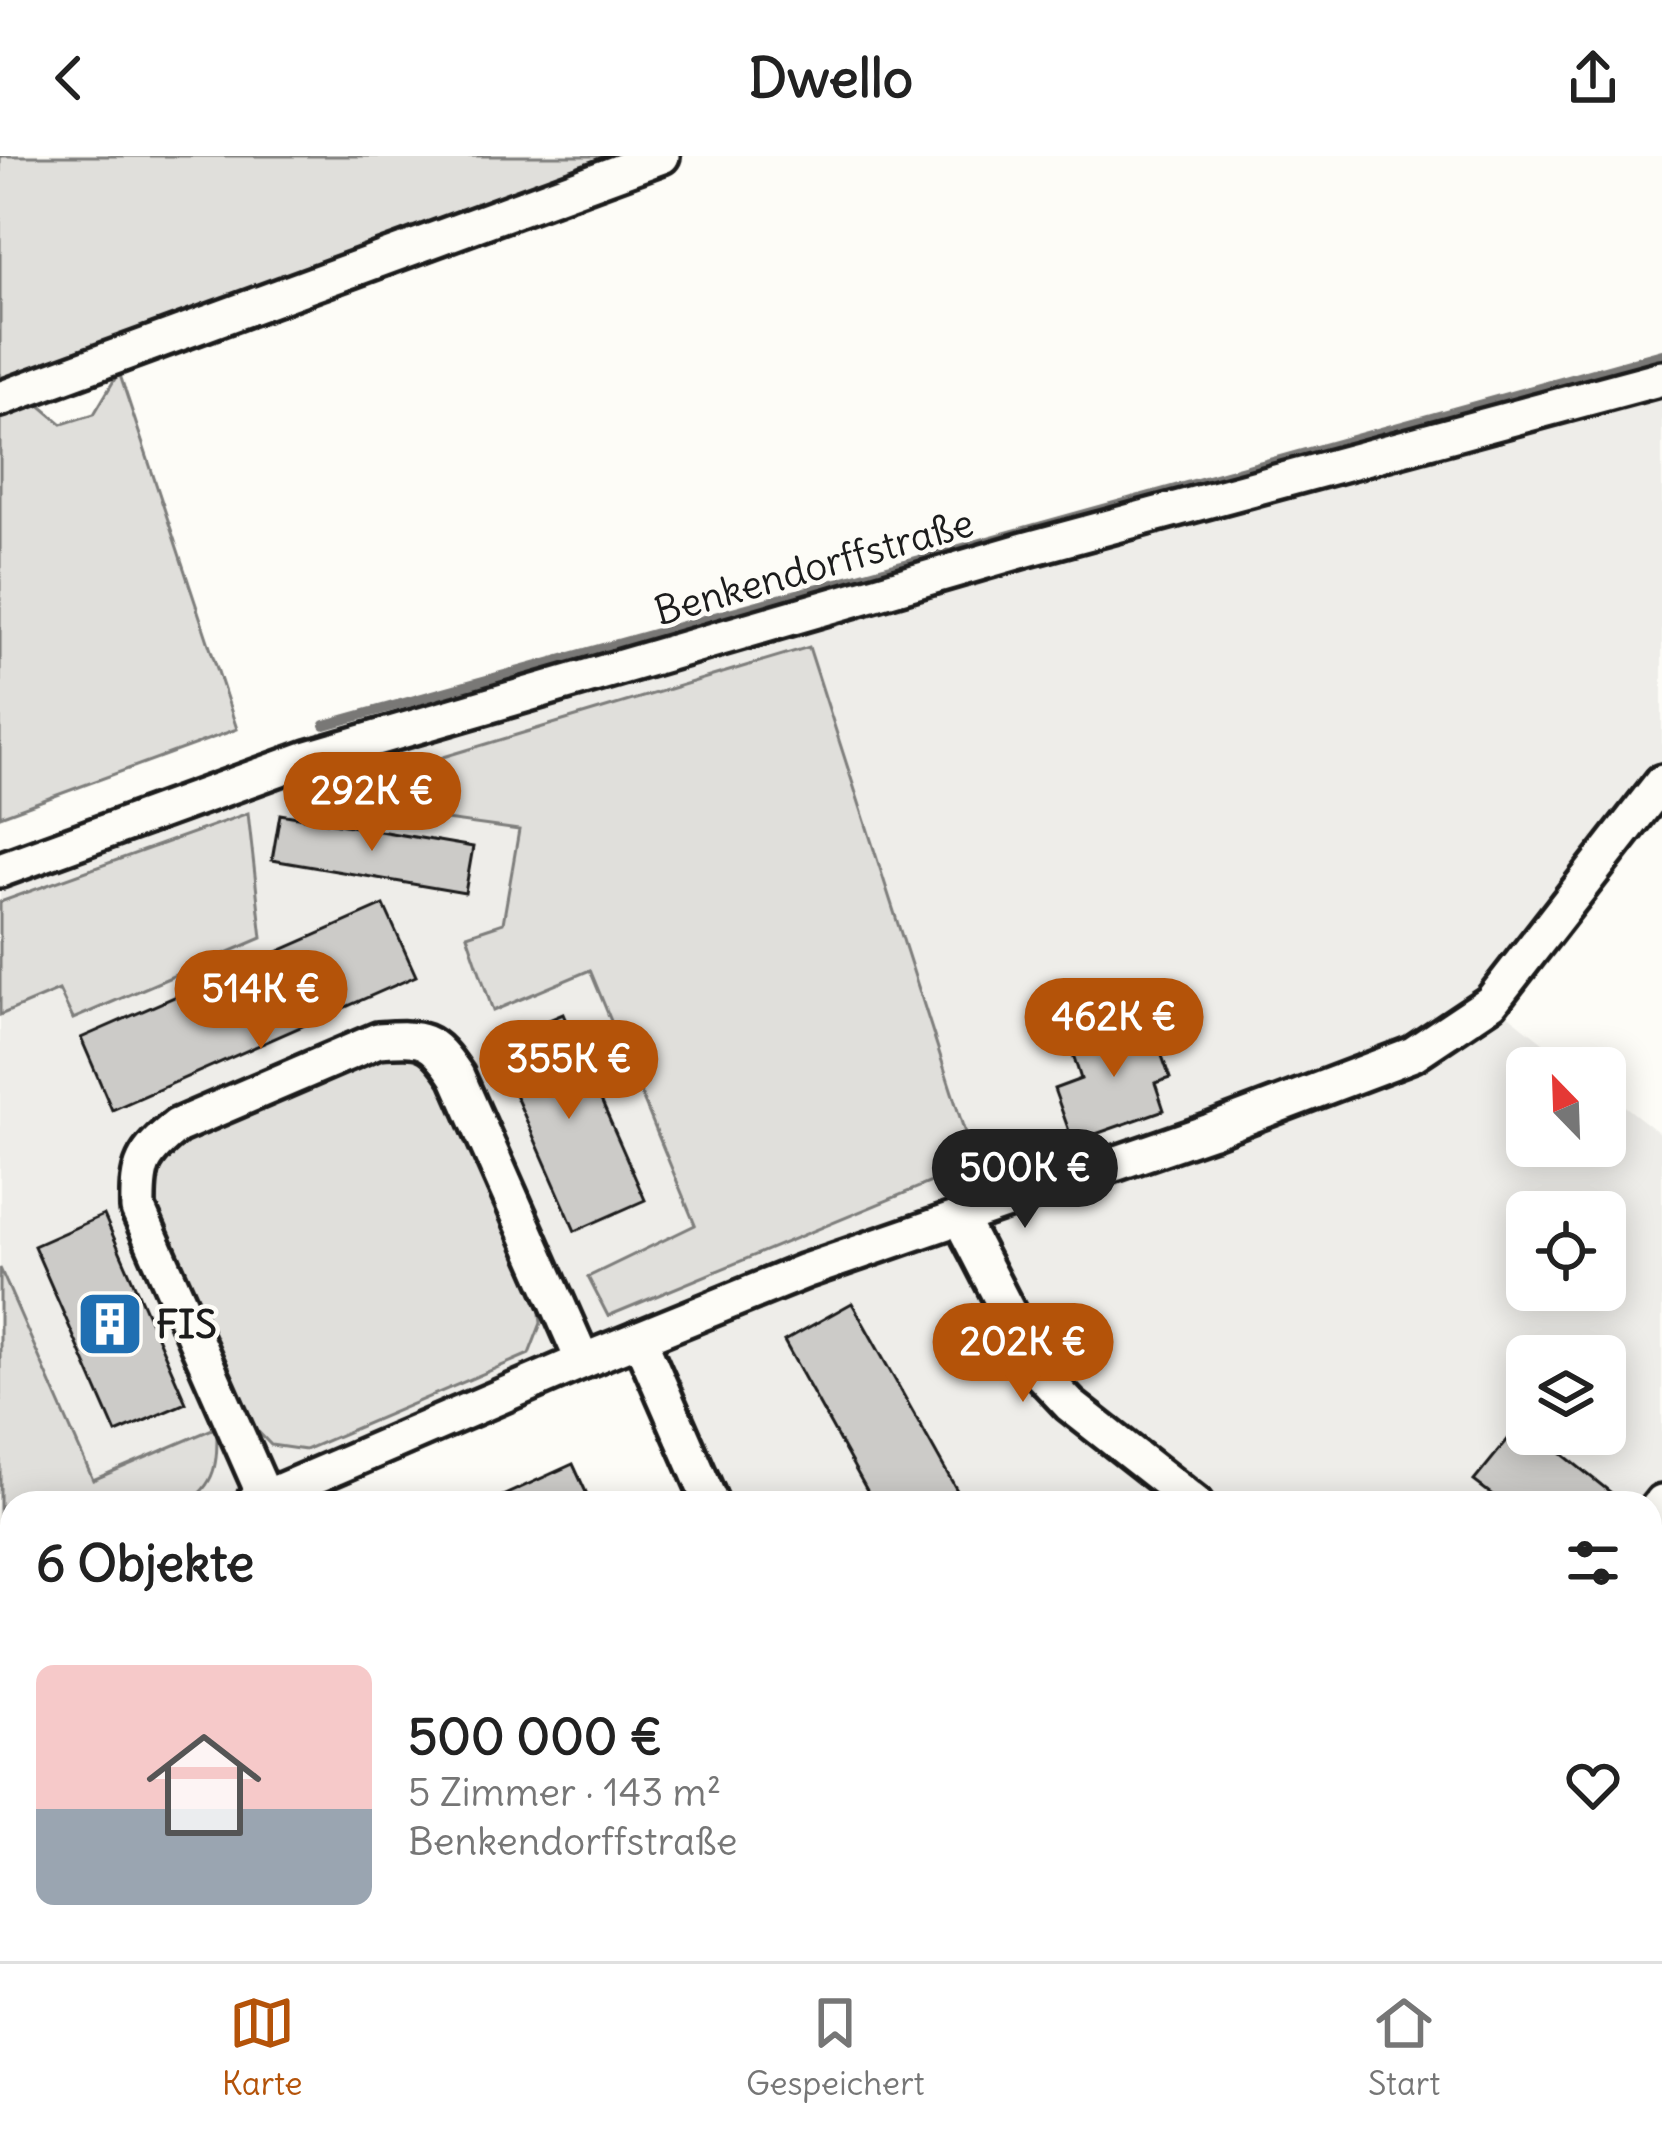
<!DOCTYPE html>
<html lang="de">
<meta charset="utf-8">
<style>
:root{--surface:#fff;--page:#f2f2f2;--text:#222;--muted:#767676;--line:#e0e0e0;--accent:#b45309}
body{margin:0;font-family:Delius,sans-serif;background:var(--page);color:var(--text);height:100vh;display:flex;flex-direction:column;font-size:45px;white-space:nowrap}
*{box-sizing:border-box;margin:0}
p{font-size:39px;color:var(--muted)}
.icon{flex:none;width:66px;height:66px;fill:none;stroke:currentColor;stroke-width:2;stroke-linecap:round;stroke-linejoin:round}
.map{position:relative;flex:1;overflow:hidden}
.details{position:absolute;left:0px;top:1335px;width:1662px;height:471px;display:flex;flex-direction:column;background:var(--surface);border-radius:36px 36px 0 0;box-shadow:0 6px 30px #0003}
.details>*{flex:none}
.needle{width:78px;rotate:337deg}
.controls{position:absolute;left:1506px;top:891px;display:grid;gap:24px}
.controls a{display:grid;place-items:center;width:120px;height:120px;border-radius:18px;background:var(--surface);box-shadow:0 6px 30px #0003;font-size:60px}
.price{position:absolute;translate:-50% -102px;padding:0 27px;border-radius:42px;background:var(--accent);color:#fff;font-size:39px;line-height:78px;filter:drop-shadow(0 3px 6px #0008)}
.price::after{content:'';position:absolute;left:50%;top:72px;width:36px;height:27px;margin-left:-18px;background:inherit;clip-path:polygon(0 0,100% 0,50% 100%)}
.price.selected{background:#222;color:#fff}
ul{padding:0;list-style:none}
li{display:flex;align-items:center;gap:36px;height:300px;padding:0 36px}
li+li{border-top:3px solid var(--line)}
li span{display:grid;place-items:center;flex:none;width:336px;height:240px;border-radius:18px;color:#555}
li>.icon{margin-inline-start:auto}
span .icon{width:144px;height:144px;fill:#fffc;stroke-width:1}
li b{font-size:51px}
h2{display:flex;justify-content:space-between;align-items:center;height:144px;padding:0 36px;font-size:51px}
header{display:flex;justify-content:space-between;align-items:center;height:156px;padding:0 36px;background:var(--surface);font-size:54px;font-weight:700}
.tabs{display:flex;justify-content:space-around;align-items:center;height:168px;border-top:3px solid var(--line);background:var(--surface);font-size:33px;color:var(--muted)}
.tabs a{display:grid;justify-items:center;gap:6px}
.tabs .selected{color:var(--accent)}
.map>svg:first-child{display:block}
</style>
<header><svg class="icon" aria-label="back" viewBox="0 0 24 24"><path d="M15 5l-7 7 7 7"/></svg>Dwello<svg class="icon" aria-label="share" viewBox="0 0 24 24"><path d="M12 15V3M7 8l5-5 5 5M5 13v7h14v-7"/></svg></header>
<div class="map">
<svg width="1662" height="1805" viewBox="0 0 1662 1805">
<rect width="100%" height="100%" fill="#fdfcf7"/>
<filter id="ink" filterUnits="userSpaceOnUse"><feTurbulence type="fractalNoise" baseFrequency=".00833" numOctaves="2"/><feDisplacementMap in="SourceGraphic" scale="24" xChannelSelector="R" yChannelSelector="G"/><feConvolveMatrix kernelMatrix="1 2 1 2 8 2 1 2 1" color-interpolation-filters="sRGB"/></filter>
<g filter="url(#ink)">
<path fill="#eeede9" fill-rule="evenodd" d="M1662 222V626L1492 846 1576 912H1527V990H1605V935L1662 979V1805H1001L991 1794H1650V1347H711L639 1182 252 1347H12V1456L0 1461V714L308 602ZM1527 1056H1605V1134H1527ZM1527 1200H1605V1278H1527Z"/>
<g fill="#e0dfdb" stroke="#7e7e7c" stroke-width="3">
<path d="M0 0H622L0 227Z"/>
<path d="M119 216 237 573 0 660V259L36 246 62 268 94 258Z"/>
<path d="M809 491 975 1008 608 1160 588 1121 695 1069 590 814 493 855 467 779 503 767 519 674 300 644Z"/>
<path d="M248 657 262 782 73 863 59 834 0 859V746Z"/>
<path d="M381 898 423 902 450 926 537 1127 541 1167 529 1198 305 1294 271 1289 243 1260 152 1050 160 1015 184 982Z"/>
<path d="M0 1112 93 1324 217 1271C217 1304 218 1328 186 1347H12V1397L0 1370Z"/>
</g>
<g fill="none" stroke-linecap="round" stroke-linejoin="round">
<path stroke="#797876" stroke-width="10" d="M325 569 1662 198"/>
</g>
<g fill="#cccbc8" stroke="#1c1c1c" stroke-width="3">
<path d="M280 658 473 691 465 737 272 704Z"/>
<path d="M384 749 416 820 112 954 81 882Z"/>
<path d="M563 858 645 1044 575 1075 493 888Z"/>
<path d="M1148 861 1170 922 1155 927 1164 954 1073 986 1054 933 1081 923 1070 889Z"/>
<path d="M104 1059 186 1247 116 1277 34 1090Z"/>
<path d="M852 1147 964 1347H874L784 1185Z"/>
<path d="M1522 1266 1527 1270V1278H1537L1624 1347H1503L1474 1325Z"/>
<path d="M573 1308 591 1347H487Z"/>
<path d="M0 1571 12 1597V1630L0 1635Z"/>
<path d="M120 1794H246L251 1805H95Z"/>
<path d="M246 1794H287L262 1805H251Z"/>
</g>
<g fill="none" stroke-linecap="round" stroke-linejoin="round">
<g stroke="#1c1c1c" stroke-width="42">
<g id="minor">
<path d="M0 243 662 0"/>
<path d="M0 714 308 602 1024 394 1662 222"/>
<path d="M959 1061 1039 1216 1070 1249 1195 1347"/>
<path d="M639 1182 711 1347"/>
<path d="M265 1341 138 1053C137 1008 142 998 177 970L378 884C423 881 431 881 457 920L583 1205"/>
<path d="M252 1347 583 1205 805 1115 1210 975 1413 898 1491 846 1662 626"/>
<path d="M1650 1361 1662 1346"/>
<path d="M0 1461 12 1456"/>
<path d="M0 1517 12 1543"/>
<path d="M0 1674 12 1669"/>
<path d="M0 1794 12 1789"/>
<path d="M991 1794 1001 1805"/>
<path d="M544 1805 569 1794"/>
<path d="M1300 1805 1308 1794"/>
</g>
</g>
<use href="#minor" stroke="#fdfcf7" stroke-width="33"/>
</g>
</g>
<defs>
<g id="building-square" transform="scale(3.45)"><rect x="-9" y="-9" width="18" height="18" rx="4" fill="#1f6fb2" stroke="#fdfcf7"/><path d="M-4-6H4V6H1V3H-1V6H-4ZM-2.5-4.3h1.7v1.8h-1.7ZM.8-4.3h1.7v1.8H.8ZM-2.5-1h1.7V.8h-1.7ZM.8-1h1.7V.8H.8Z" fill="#fff"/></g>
</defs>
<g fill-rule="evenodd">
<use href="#building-square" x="110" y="1168"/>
</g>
<g text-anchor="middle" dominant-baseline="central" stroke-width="9" stroke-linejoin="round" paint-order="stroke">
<g font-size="39" fill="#1c1c1c" stroke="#fdfcf7">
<text transform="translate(814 411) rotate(-16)">Benkendorffstraße</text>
</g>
<g font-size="39" font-weight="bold" fill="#1c1c1c" stroke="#fdfcf7" text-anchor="start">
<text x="156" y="1168">FIS</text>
</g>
</g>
</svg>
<div class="controls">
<a><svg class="needle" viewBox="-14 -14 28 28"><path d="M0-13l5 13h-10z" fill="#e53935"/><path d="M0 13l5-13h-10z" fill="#767676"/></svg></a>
<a><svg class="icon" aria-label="locate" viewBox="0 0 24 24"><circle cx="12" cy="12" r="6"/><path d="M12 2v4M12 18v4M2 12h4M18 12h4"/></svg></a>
<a><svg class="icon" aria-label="layers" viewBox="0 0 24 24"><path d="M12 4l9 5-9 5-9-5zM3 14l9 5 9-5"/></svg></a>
</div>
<b class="price" style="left:372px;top:698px">292K €</b>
<b class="price" style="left:261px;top:896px">514K €</b>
<b class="price" style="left:1114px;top:924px">462K €</b>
<b class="price" style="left:569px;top:966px">355K €</b>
<b class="price selected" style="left:1025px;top:1075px">500K €</b>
<b class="price" style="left:1023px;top:1249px">202K €</b>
<section class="details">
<h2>6 Objekte<svg class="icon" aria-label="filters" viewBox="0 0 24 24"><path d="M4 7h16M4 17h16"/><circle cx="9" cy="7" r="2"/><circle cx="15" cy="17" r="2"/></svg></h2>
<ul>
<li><span style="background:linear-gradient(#f6c9c9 60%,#9aa5b1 0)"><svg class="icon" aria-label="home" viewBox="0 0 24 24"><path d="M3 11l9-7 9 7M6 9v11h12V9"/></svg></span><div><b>500 000 €</b><p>5 Zimmer · 143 m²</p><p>Benkendorffstraße</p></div><svg class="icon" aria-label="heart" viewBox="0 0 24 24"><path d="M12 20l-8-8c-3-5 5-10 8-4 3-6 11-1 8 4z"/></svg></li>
</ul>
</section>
</div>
<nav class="tabs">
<a class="selected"><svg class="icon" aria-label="map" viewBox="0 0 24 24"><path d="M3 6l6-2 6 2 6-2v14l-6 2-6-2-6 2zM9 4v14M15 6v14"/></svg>Karte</a>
<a><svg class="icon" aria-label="saved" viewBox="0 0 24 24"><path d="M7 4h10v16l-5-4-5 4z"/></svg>Gespeichert</a>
<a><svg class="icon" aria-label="home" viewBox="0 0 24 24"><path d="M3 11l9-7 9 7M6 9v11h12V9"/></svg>Start</a>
</nav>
